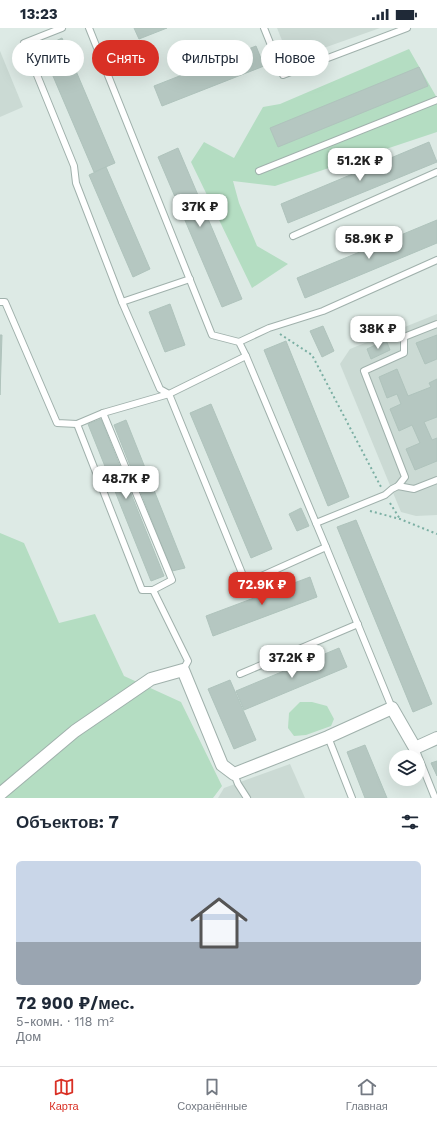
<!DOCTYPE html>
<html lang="ru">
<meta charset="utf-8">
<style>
:root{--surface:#fff;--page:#f2f2f3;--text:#1f2937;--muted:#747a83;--line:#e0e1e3;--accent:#d93025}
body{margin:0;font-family:"Work Sans",sans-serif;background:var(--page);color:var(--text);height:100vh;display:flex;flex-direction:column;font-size:15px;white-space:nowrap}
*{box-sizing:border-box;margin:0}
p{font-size:13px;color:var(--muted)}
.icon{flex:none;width:22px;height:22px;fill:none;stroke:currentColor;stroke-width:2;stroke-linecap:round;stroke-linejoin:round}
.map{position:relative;height:770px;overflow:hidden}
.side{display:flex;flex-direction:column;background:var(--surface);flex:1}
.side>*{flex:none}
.hud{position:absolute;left:12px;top:12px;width:413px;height:36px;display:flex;gap:8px}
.buttons{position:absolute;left:389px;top:722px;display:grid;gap:8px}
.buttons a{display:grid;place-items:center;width:36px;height:36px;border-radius:50%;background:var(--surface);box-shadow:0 4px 16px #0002;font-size:20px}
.price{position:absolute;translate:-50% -34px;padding:0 9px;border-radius:8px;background:#fff;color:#222;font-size:13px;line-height:26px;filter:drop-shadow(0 1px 2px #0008)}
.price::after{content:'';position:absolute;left:50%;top:24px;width:12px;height:9px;margin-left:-6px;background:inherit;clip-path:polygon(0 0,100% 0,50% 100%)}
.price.selected{background:var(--accent);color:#fff}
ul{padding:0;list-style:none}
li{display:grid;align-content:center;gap:8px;height:212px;padding:0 16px}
li span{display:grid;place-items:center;height:124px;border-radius:6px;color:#555}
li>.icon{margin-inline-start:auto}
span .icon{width:72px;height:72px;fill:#fffc;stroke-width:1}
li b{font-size:17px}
h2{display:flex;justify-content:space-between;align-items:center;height:48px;padding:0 16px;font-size:17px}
.tag{padding:0 14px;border-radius:18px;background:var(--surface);box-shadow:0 4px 16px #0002;font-size:14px;line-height:36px}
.tag.selected{background:var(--accent);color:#fff}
.status{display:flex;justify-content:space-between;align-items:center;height:28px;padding:0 20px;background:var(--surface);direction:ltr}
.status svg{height:11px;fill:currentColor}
.tabs{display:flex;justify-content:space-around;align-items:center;height:56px;border-top:1px solid var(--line);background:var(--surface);font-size:11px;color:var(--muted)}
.tabs a{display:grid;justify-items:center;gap:2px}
.tabs .selected{color:var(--accent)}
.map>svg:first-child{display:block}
</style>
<div class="status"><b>13:23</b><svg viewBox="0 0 49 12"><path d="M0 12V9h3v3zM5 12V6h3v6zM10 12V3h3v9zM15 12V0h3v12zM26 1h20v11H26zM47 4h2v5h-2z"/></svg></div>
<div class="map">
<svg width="437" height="770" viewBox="0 0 437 770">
<rect width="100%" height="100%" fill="#ddeae5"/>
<g fill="#cbdad4">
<path d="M277 0H380L290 32Z"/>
<path d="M0 23 23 79 0 89Z"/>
<path d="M437 286V487L416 488 401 484 340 336 350 321Z"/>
<path d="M290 736 305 770H218L224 760Z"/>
</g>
<g fill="#b4ddc2">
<path d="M409 21 437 70V104L275 158 233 153 239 175 257 218 288 236 252 260 191 134 204 114 234 130 263 79 280 76Z"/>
<path d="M0 505 24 515 59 595 95 586 124 648 181 674 222 758 213 770H0Z"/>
<path d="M300 674H312L327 678 334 691 331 698 306 707 294 708 288 700 289 685Z"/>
</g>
<g fill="#b5c7c1" stroke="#afc3bc">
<path d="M134 0H167L139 11Z"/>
<path d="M62 10 115 135 94 144 41 20Z"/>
<path d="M256 18 264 38 162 78 154 58Z"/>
<path d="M419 39 428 58 278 119 270 100Z"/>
<path d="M429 114 437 134 288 195 281 176Z"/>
<path d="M178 120 242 271 222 279 158 129Z"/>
<path d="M106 139 150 241 133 249 89 147Z"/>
<path d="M437 192V215L305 270 297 250Z"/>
<path d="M170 276 185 317 165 324 149 284Z"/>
<path d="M323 298 334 323 322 329 310 303Z"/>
<path d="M0 307H2L0 367Z"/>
<path d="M437 307V331L425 336 416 315Z"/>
<path d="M386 312 390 322 371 331 367 321Z"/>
<path d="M286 313 349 469 328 478 264 322Z"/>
<path d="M397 341 408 368 431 359 429 355 437 351V389L424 394 432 412 437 410V433L415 442 406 421 420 415 412 397 399 403 390 381 401 376 397 366 387 370 379 349Z"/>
<path d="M211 376 272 521 251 530 190 385Z"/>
<path d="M101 391 164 548 151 553 88 396Z"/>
<path d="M126 392 185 540 172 543 114 397Z"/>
<path d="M301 480 309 498 297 503 289 486Z"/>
<path d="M356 492 432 676 413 684 337 499Z"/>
<path d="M310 549 317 569 213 608 206 588Z"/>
<path d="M339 620 347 639 244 682 236 663Z"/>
<path d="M230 652 256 712 234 721 208 661Z"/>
<path d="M365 717 387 770H365L347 724Z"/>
<path d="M437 733V748L431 735Z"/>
</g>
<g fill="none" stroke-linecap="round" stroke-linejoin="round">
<g stroke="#a0b1ac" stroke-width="8">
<g id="lane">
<path d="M62 0 24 15 74 138 76 155 122 274 160 361 169 366 246 555 326 519"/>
<path d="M89 0 212 307 239 314 246 328 326 519 392 680"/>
<path d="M264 0 283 47 407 0"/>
<path d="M259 143 437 72"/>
<path d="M293 208 437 144"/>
<path d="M0 274H5L57 395 77 396 103 385 169 366 246 328"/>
<path d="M122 274 190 251"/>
<path d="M437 296 404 309V325L364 343 405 449 398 458 414 461 437 452"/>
<path d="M239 314 269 300 323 283 437 232"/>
<path d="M103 385 172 552 153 562"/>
<path d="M77 396 142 562H153L188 633 183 642"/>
<path d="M316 495 385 467 392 461 398 458"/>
<path d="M240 646 358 596"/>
<path d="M328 709 352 770"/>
<path d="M415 720 435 770"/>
<path d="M234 746 238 756 247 770"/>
</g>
</g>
<g stroke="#a0b1ac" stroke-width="14">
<path id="street" d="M0 766 75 703 151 651 183 642 222 737 234 746 328 709 392 680 415 720 437 710"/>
</g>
<g stroke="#7bafa3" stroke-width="2" stroke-dasharray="2 3" stroke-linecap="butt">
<path d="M280 306 312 327 381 459"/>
<path d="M390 475 400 491"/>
<path d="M370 483 400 491 437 506"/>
</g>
<use href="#lane" stroke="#fff" stroke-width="6"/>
<use href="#street" stroke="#fff" stroke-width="12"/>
</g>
</svg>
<div class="buttons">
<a><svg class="icon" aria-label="layers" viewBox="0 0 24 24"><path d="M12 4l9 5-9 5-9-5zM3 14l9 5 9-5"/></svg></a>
</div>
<b class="price" style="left:360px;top:154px">51.2K ₽</b>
<b class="price" style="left:200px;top:200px">37K ₽</b>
<b class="price" style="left:369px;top:232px">58.9K ₽</b>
<b class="price" style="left:378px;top:322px">38K ₽</b>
<b class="price" style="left:126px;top:472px">48.7K ₽</b>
<b class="price selected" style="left:262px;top:578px">72.9K ₽</b>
<b class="price" style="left:292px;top:651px">37.2K ₽</b>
<div class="hud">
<a class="tag">Купить</a>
<a class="tag selected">Снять</a>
<a class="tag">Фильтры</a>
<a class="tag">Новое</a>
</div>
</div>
<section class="side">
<h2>Объектов: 7<svg class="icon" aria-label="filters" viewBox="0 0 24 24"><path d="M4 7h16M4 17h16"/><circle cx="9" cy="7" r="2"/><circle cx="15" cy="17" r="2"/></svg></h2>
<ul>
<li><span style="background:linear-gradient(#c9d6e8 65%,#9aa5b1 0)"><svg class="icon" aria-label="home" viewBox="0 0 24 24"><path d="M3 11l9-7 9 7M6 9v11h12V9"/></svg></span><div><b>72 900 ₽/мес.</b><p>5-комн. · 118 m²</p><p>Дом</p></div></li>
</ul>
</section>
<nav class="tabs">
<a class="selected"><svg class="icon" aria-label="map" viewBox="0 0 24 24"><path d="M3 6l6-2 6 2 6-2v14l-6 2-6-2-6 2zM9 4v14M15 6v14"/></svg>Карта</a>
<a><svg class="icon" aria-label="saved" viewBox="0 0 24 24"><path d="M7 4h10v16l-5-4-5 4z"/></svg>Сохранённые</a>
<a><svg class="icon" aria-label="home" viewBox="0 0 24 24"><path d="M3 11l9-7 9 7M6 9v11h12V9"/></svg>Главная</a>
</nav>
